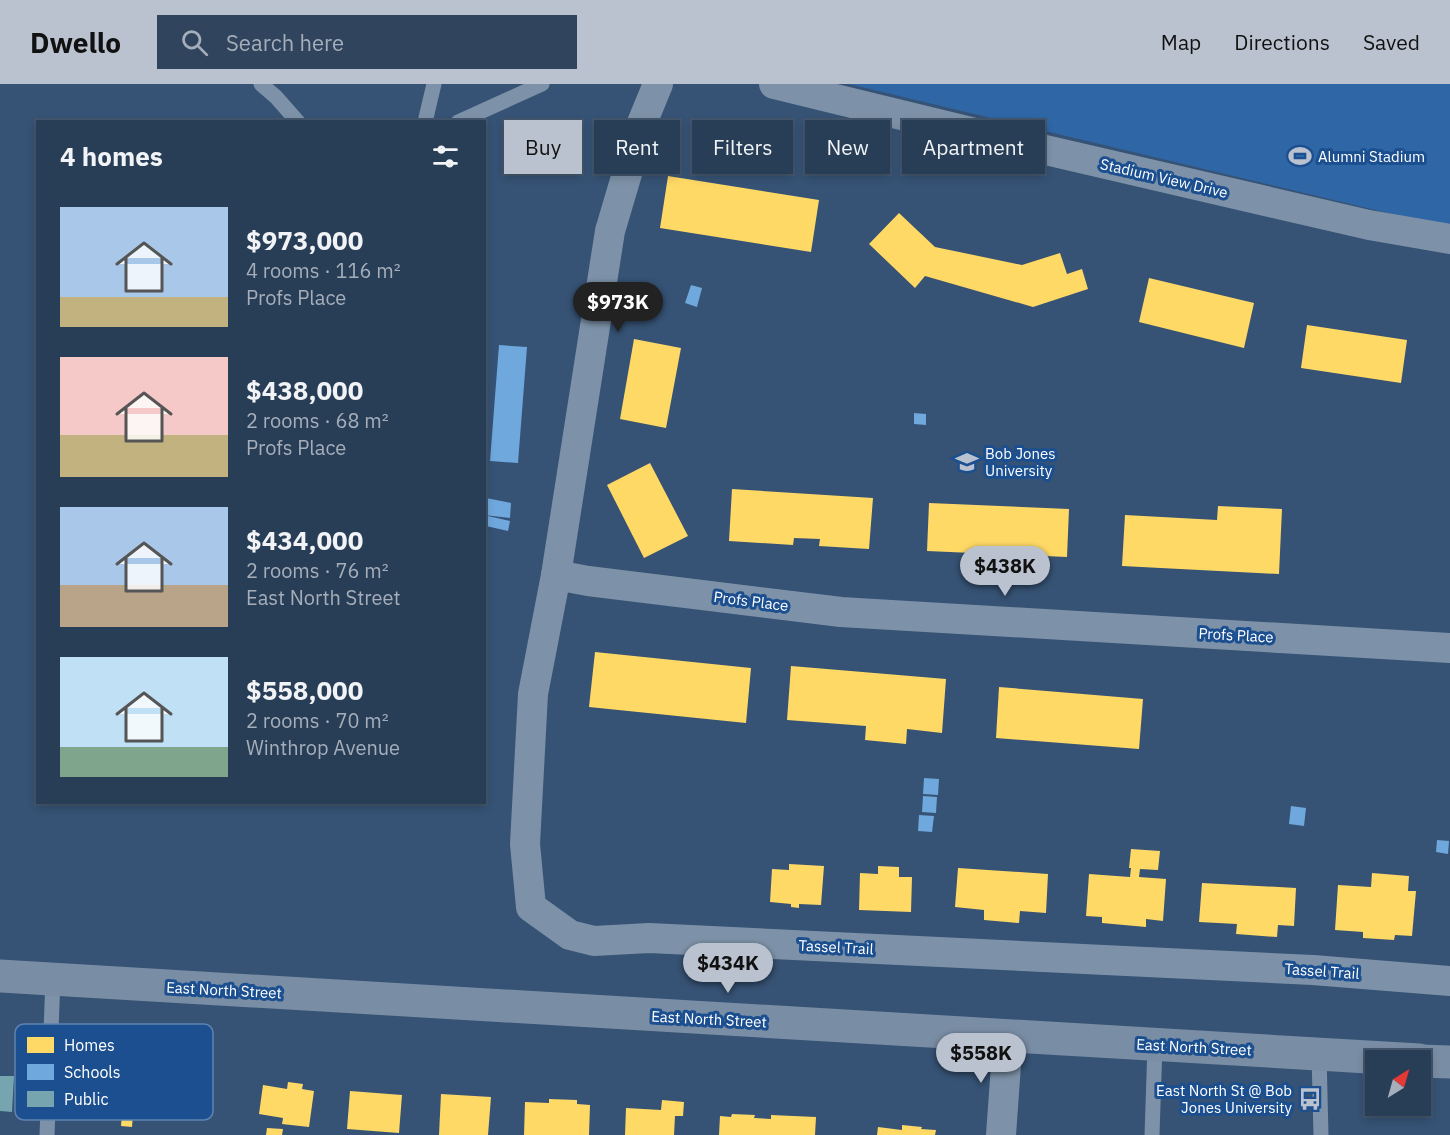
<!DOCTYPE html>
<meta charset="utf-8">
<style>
:root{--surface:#283e57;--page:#30455d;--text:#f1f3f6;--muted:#a5aeba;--line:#44576d;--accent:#b9c2ce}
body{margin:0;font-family:"IBM Plex Sans",sans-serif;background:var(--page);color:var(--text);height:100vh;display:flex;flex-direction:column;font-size:22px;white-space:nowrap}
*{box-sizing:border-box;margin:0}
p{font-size:20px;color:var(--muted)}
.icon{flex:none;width:33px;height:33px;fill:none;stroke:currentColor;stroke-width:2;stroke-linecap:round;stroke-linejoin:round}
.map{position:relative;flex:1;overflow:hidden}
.details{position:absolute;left:36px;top:36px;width:450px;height:684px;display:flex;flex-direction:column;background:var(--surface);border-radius:0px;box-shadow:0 3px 9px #0003,0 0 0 2px var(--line)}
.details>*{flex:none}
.banner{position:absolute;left:504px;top:36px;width:570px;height:54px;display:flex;gap:12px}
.needle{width:39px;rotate:37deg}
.fabs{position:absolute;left:1365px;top:966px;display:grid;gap:12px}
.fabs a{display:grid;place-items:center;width:66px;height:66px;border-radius:0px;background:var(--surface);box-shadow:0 3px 9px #0003,0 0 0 2px var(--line);font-size:30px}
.price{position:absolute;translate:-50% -51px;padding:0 14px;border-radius:21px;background:var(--accent);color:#111;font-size:20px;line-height:39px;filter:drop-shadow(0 2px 3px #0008)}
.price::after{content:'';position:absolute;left:50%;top:36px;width:18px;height:14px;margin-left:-9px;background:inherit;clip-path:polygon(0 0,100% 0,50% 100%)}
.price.active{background:#222;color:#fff}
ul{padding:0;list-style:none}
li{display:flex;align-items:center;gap:18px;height:150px;padding:0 24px}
li span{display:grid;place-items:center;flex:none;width:168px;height:120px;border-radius:0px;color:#555}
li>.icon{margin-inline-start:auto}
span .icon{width:72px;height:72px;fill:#fffc;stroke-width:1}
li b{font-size:26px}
h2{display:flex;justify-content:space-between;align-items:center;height:72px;padding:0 24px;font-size:26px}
.chip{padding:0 21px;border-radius:0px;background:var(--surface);box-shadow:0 3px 9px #0003,0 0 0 2px var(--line);font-size:21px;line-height:54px}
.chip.active{background:var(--accent);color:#111}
header{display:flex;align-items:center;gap:36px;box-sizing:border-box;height:84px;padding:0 30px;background:var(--accent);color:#111}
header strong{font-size:28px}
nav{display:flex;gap:33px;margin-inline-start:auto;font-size:21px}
.search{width:420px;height:54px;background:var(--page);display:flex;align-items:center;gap:15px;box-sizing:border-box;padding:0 21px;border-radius:0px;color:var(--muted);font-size:22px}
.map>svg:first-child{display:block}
</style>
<header>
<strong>Dwello</strong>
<div class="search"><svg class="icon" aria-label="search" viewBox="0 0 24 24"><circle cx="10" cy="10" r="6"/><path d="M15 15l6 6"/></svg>Search here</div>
<nav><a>Map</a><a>Directions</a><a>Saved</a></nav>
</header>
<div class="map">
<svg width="1450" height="1051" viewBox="0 0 1450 1051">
<rect width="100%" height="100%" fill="#365274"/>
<path fill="#2f66a5" d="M849 0H1450V144Z"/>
<g fill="#ffd966">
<path d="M668 92 819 116 811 168 660 144Z"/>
<path d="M899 129 935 163 1022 181 1060 169 1067 190 1082 185 1088 205 1033 223 925 192 915 204 869 160Z"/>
<path d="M1149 194 1254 219 1244 264 1139 238Z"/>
<path d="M1307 241 1407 256 1401 299 1301 284Z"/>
<path d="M634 255 681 264 666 344 620 335Z"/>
<path d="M650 379 688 452 644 474 607 401Z"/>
<path d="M732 405 873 414 869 465 819 462 820 455 794 454 793 461 729 457Z"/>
<path d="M929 419 1069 425 1067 473 927 467Z"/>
<path d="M1218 422 1282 425 1279 490 1122 482 1125 431 1217 436Z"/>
<path d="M595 568 751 584 746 639 589 623Z"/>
<path d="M791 582 946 595 942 649 907 645 906 660 865 656 866 642 787 636Z"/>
<path d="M999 603 1143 615 1139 665 996 654Z"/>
<path d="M1131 765 1160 767 1158 786 1140 785 1139 793 1166 795 1163 837 1146 835V843L1102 839V833L1086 832 1089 790 1130 793 1131 784H1129Z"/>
<path d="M789 780 824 782 821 821 799 820V824L791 823V820L770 818 772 785 789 786Z"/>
<path d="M878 782 899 783V793H912L911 828 859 826 860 789 878 790Z"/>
<path d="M958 784 1048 790 1046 829 1020 827 1019 839 984 836V826L955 823Z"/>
<path d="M1372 789 1409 792 1408 807H1416L1412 852 1395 851 1394 856 1363 854V848L1335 846 1338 801 1371 803Z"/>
<path d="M1202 799 1296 804 1294 842 1278 841 1277 853 1236 850 1237 840 1199 838Z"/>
<path d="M116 990 151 993V996L169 998 166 1033 133 1030 132 1043 121 1042 122 1029 113 1028 114 1020 102 1019 103 1003 115 1005Z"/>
<path d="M288 998 303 1000 302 1005 314 1007 309 1043 282 1040 283 1034 259 1030 263 1001 287 1005Z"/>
<path d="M350 1007 402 1011 399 1049 347 1045Z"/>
<path d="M441 1010 491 1013 488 1051H439Z"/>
<path d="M549 1015 577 1016V1020L590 1021 589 1051H524L525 1018 549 1019Z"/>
<path d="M662 1016 684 1018 683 1032H675L674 1051H625L626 1024 661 1026Z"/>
<path d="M732 1030 755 1031 754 1034 771 1035V1031L816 1033 815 1051H719L720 1032 731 1033Z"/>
<path d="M902 1041 922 1043 921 1045 936 1046 935 1051H877L878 1043 902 1046Z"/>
<path d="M267 1044 283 1045 282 1051H266Z"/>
</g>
<g fill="#6fa8dc">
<path d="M691 201 702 204 697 223 685 219Z"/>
<path d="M499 261 527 263 518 379 490 377Z"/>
<path d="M914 329 926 330V341L914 340Z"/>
<path d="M486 414 511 419 510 434 484 431Z"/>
<path d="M488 432 510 437 508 447 486 442Z"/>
<path d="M924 694 939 695 938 711 923 710Z"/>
<path d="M923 712 937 713 936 729 922 728Z"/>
<path d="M1291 722 1306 724 1304 742 1289 740Z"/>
<path d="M919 731 934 732 932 748 918 747Z"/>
<path d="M1437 756 1449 757 1448 770 1436 768Z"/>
</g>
<path fill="#76a5af" d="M0 992H14L12 1028 0 1027Z"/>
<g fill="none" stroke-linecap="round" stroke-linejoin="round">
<g stroke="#7d92a8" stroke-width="15">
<path d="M261 0 276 13 298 38"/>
<path d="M425 38 434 0"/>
<path d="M458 38 542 0"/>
<path d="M1319 970 1321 1051"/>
<path d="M47 1051 53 895"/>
<path d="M1152 1051 1155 961"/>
</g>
<g stroke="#7d92a8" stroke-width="30">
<path d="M658 0 642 39 610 147 556 491 533 610 525 760 531 823 570 851 594 857 649 854 1313 886 1450 897"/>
<path d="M774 0 1024 61 1369 141 1450 155"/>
<path d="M556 491 588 497 841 528 1450 564"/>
<path d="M1001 1051 1008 953"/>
</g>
<g stroke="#798da4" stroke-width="33">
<path d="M0 892 1419 976"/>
<path d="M1420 977 1450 978"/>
</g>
</g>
<defs>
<g id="stadium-bare" transform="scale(1.8)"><path d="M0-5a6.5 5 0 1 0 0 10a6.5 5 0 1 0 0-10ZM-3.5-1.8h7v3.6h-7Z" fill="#b9c2ce" stroke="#1b4f8f" stroke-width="2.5" paint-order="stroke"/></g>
<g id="university-bare" transform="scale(1.8)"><path d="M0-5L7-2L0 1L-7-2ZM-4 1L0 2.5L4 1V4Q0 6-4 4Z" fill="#b9c2ce" stroke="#1b4f8f" stroke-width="2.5" paint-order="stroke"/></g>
<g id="bus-bare" transform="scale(1.8)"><path d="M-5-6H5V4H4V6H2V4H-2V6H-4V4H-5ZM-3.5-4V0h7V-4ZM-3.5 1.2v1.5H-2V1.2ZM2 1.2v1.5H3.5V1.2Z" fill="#b9c2ce" stroke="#1b4f8f" stroke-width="2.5" paint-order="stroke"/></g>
</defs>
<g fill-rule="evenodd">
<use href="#stadium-bare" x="1300" y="72"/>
<use href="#university-bare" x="967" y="378"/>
<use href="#bus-bare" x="1310" y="1015"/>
</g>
<g text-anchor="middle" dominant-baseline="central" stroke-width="6" stroke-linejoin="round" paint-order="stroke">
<g font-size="15" fill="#fff" stroke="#1b4f8f" text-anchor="start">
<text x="1318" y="72">Alumni Stadium</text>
<text x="985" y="369">Bob Jones<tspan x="985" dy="17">University</tspan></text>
<text x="1292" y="1006" text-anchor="end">East North St @ Bob<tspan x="1292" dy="17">Jones University</tspan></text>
</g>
<g font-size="15" fill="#fff" stroke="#1b4f8f">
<text transform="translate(1164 94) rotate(13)">Stadium View Drive</text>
<text transform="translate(751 517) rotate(7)">Profs Place</text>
<text transform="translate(1236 551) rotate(3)">Profs Place</text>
<text transform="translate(836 863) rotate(3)">Tassel Trail</text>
<text transform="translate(1322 887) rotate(4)">Tassel Trail</text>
<text transform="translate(224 906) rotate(3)">East North Street</text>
<text transform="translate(709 935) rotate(3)">East North Street</text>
<text transform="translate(1194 963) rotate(3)">East North Street</text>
</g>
</g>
<rect x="15" y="940" width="198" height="96" rx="9" fill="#1b4f8f" stroke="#5f84b1" stroke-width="1.5"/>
<rect x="27" y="953" width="27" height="16" fill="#ffd966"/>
<rect x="27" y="980" width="27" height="16" fill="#6fa8dc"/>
<rect x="27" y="1007" width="27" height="16" fill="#76a5af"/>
<g font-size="16" fill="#fff">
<text x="64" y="967">Homes</text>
<text x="64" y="994">Schools</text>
<text x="64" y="1021">Public</text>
</g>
</svg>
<div class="fabs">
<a><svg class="needle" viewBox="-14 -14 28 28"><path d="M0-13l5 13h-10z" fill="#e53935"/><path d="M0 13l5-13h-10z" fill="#a5aeba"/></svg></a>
</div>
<b class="price active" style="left:618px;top:249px">$973K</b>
<b class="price" style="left:1005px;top:513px">$438K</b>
<b class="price" style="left:728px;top:910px">$434K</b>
<b class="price" style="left:981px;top:1000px">$558K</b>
<div class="banner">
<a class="chip active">Buy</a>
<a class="chip">Rent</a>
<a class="chip">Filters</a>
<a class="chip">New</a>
<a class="chip">Apartment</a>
</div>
<section class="details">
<h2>4 homes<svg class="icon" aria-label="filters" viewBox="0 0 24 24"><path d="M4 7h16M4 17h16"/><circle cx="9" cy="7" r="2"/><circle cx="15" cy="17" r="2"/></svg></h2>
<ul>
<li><span style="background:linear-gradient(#a9c7e8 75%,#c2b280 0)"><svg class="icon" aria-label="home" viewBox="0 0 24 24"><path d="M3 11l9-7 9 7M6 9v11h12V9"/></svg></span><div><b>$973,000</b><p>4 rooms · 116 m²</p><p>Profs Place</p></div></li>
<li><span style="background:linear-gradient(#f6c9c9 65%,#c2b280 0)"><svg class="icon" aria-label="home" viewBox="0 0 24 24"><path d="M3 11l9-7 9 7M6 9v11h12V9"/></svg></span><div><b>$438,000</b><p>2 rooms · 68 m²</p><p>Profs Place</p></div></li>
<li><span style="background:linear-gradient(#a9c7e8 65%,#b9a48a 0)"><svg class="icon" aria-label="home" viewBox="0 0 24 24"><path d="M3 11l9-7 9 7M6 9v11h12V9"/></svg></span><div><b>$434,000</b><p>2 rooms · 76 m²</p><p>East North Street</p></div></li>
<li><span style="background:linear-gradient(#bfe0f5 75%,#7fa58c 0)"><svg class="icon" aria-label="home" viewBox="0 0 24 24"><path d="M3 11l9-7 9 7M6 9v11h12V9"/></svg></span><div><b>$558,000</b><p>2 rooms · 70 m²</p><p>Winthrop Avenue</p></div></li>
</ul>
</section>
</div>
